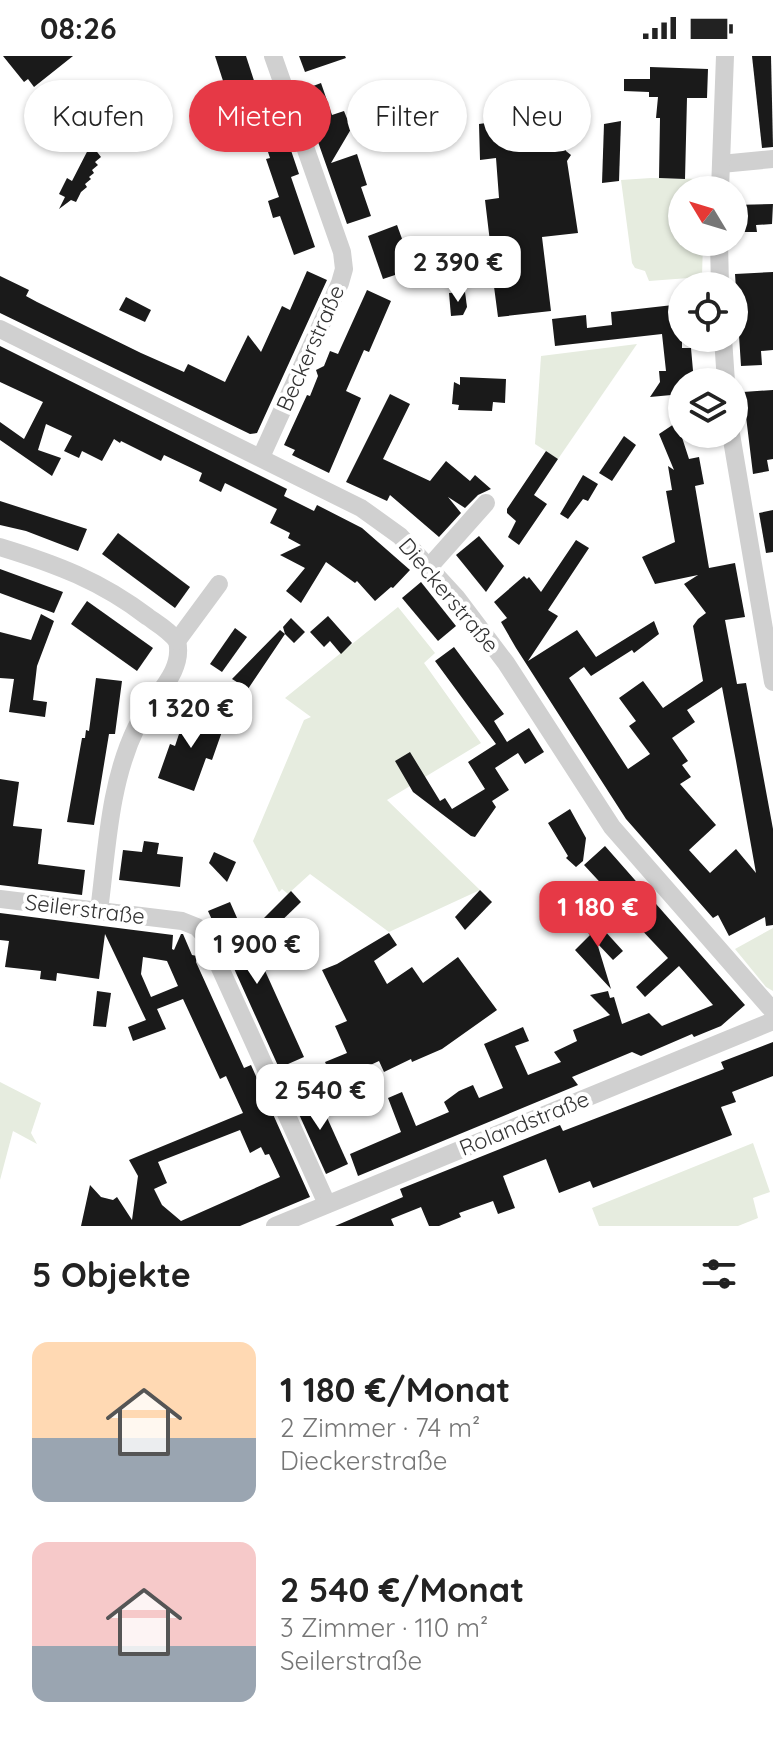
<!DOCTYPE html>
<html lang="de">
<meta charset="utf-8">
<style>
:root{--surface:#fff;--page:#f2f2f2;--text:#222;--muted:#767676;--accent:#e63946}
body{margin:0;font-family:Quicksand,sans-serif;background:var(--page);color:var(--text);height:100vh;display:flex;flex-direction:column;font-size:30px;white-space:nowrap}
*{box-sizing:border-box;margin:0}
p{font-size:26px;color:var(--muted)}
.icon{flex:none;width:44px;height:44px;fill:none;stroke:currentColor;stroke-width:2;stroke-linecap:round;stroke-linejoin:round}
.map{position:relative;height:1170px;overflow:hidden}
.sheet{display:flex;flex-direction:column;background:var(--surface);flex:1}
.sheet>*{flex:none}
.top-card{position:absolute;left:24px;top:24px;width:726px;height:72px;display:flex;gap:16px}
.needle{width:52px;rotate:308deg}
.fabs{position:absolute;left:668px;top:120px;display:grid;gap:16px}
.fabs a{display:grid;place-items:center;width:80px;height:80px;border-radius:50%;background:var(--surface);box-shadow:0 2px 6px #0004;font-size:40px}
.price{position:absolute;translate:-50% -68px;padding:0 18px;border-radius:16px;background:#fff;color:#222;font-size:26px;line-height:52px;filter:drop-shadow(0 2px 4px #0008)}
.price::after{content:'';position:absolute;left:50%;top:48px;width:24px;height:18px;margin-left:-12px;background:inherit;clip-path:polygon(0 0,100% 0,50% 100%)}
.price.on{background:var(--accent);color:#fff}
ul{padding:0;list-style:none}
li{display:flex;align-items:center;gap:24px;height:200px;padding:0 32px}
li span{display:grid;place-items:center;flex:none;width:224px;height:160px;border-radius:16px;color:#555}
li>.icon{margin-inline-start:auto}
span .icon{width:96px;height:96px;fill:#fffc;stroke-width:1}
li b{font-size:34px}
h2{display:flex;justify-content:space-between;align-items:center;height:96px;padding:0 32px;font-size:34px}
.pill{padding:0 28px;border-radius:36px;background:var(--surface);box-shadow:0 2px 6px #0004;font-size:28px;line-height:72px}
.pill.on{background:var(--accent);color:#fff}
.status{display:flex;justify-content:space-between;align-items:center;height:56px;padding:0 40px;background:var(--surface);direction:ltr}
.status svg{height:22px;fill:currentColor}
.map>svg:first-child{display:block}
</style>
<div class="status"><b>08:26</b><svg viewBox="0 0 49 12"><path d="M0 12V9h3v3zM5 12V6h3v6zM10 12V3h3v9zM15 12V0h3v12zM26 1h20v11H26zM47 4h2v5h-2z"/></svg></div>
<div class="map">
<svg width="773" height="1170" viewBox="0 0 773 1170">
<rect width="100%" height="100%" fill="#fff"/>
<g fill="#e6ecdf">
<path d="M651 122 705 123 704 134H682V186H703L702 221 649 225 645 215 635 212 632 207 621 124Z"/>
<path d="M637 288 558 403 535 388 541 300Z"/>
<path d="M398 551 435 597 424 607 481 687 387 744 480 834 389 876 310 818 288 838 282 833 279 836 253 785 304 664 311 661 285 642Z"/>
<path d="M773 872V935L766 931 735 893Z"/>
<path d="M0 1026 41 1047 31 1077 37 1088 13 1075 0 1124Z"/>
<path d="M753 1087 770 1136 753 1142 758 1162 738 1170H599L592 1152Z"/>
</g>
<g fill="#1a1a1a" fill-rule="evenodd">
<path d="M3 0H73L34 31 28 23 24 26Z"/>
<path d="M215 0H246L262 49 234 59Z"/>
<path d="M299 0H345L346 2 305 16Z"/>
<path d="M752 0H771L773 91 762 92Z"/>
<path d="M650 11 708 13 707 42H687L685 123 659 122 660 62H656L658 41H649V36L624 35V23H650Z"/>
<path d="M321 27 332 59 344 55 348 65 354 68 331 107 357 98 367 129 361 131 371 160 347 168 300 35Z"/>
<path d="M279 59 299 118 291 121 315 191 294 199 280 160 273 162 268 145 279 141 266 103 270 102 258 66Z"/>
<path d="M513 63 514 94 565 88 566 95 571 99 567 105 578 177 542 181 551 255 498 261 493 223 515 220 511 184 490 186 485 144 499 142 496 102 480 104 479 68Z"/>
<path d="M621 65 619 125 602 127 604 68Z"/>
<path d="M91 88 101 101 95 106 98 109 92 114 94 117 89 121 91 123 85 128 87 131 81 136 76 146 71 144 59 153 65 141 59 138 67 122 72 125Z"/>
<path d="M773 148 772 168 756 169 757 176H734V149Z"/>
<path d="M397 169 413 213 383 223 368 180Z"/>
<path d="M307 215 327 224 257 377 250 378 0 257V220L29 234 26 240 37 246 141 297 184 316 188 308 225 326 248 279 261 296 282 250 290 254Z"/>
<path d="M773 216V294L761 295 762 309 741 310 735 218Z"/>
<path d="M367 234 391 245 369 296 364 294 346 335 361 342 329 417 292 399 295 394 284 389 307 339 310 340 318 320 316 314 324 310 330 295 338 298Z"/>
<path d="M465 236 467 251 463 259 451 260 449 237Z"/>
<path d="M126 241 151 254 145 266 119 254Z"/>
<path d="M682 248V292H691L694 326H682V338L650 341 660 326 659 315H666L662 278 555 290 552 263 586 259 587 272 612 269 611 256Z"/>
<path d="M0 290 287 433 284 440 314 455 317 449 362 472 410 514 393 532 391 531 375 545 357 525 355 527 326 506 301 547 286 535 305 512 280 499 301 489 288 482 290 477 270 467 277 453 225 427 221 436 199 425 202 417 164 399 161 405 121 385 120 387 114 383 102 405 82 395 79 402 64 395 72 380 46 368 38 394 61 402 52 420 0 384V366L24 383 43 346 0 326Z"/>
<path d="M460 321 506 323 505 347 493 346 492 355 458 354 459 349 452 348 454 326 460 329Z"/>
<path d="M773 334V403L767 404 769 415 753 418 743 336Z"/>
<path d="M390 338 410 348 383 403 430 425 446 405 470 425 475 419 491 433 478 439 465 452 448 441 461 457 439 481 390 439 387 445 346 426Z"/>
<path d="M677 366 689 403 699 401 704 428 695 430 709 512 735 507 745 561 725 564 737 628 746 627 773 773V869L766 870 765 861 729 880 718 859 713 862 626 763 516 592 501 566 507 562 494 546 524 520 527 523 529 521 541 536 576 484 589 492 548 554 558 560 528 605 577 574 596 601 654 565 659 578 634 597 632 594 591 620 584 611 569 622 628 713 650 698 629 670 636 665 619 642 643 625 663 652 703 625 693 570 698 563 706 557 684 528 698 519 655 528 642 501 675 486 666 435 672 434 668 410 674 414 659 378ZM722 631 736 705 756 817 736 793 710 817 689 794 716 769 680 728 691 721 682 709 688 705 672 682 695 666 687 654Z"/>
<path d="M624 380 636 389 612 425 599 417Z"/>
<path d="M546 395 558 403 534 439 547 448 519 489 508 481 516 465 507 457V453Z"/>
<path d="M583 419 598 428 588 445 583 443 568 463 560 458Z"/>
<path d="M0 445 87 473 78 495 26 475 0 469Z"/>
<path d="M773 454V496L766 497 759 457Z"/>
<path d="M118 477 190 531 175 552 102 498Z"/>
<path d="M479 480 504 510 486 536 456 499Z"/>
<path d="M0 513 63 536 54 557 0 537Z"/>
<path d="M421 526 456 570 438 585 402 542Z"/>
<path d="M87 545 153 592 137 615 71 568Z"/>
<path d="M41 558 54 565 37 610 33 644 47 646 45 661 9 656 14 623 0 622V576L31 584Z"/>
<path d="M328 560 352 587 341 598 330 585 324 591 310 576Z"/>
<path d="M291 562 305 576 294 587 285 578 248 633 232 623 280 574 285 578 283 571Z"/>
<path d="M235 572 247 581 222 616 210 608Z"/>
<path d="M454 591 504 658 494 665 507 686 529 672 544 696 525 708 518 697 495 712 509 734 492 745 496 751 475 781 471 780 413 736 395 705 410 696 440 745 445 742 452 753 485 733 468 706 496 688 435 605Z"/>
<path d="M96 622 122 625 115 678H109L94 769 67 766 82 682H85L86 674 89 675Z"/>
<path d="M187 654 225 667 212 704 206 702 194 735 158 722 170 688 175 690Z"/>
<path d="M0 723 19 726 13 770 42 773 38 808 85 814 82 839 0 829Z"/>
<path d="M570 753 586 782 583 805 576 811 566 802 568 800 548 767Z"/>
<path d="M144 785 159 787 157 798 183 801 180 831 119 824 123 794 142 796Z"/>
<path d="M605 790 745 949 721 970 694 981 692 978 641 1000 632 996 572 1021 578 1029 358 1120 350 1098 401 1076 388 1042 402 1036 416 1070 449 1056 444 1046 459 1035 473 1029 479 1042 503 1032 484 988 523 971 529 985 515 990 528 1019 561 1006 554 996 577 985 573 974 610 959 590 939 608 935 610 942 614 941 622 968 649 957 662 970 713 949 679 910 645 941 636 931 668 902 608 838 609 836 584 809Z"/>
<path d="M214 796 236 806 227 826 209 807Z"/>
<path d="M480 834 492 846 465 874 455 861Z"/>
<path d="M291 835 301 846 273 873 263 863Z"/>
<path d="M230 846 245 880 248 877 304 1001 279 1012 208 855Z"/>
<path d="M0 857 173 879 172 893 174 894 181 878H183L192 899 197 900 196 906 244 1012 251 1009 310 1141 240 1170H81L90 1129 101 1141 113 1144 117 1141 132 1164 138 1120 129 1104 243 1057 226 1020 220 1023 183 943 157 953 166 973 133 985 128 971 146 964 105 878 99 923 57 917 56 925 40 923 41 915 5 911 9 885 0 884ZM143 901 167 905 178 930 151 941 141 918ZM240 1074 250 1097 261 1091 265 1099 269 1098 280 1121 181 1165 162 1149 154 1133 167 1127 158 1106Z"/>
<path d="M594 863 623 895 613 904 597 887 611 933 575 894 590 879 584 872Z"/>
<path d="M389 877 397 889 374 905 387 928 412 911 423 927 458 901 497 954 442 993 412 1006 411 1003 384 1016 379 1005 334 1026 325 1006 347 997 335 970 347 965 322 914 337 908Z"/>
<path d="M97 935 111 937 106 971 93 970Z"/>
<path d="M773 986V1020L732 1036 736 1046 721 1051 732 1079 593 1132 590 1125 559 1137 546 1103 503 1120 515 1152 498 1158 493 1145 459 1157 461 1161 439 1170H429L421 1151 391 1163 394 1170H335L403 1141 400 1133 560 1069 563 1075 724 1013 721 1006Z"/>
<path d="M315 1035 348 1108 326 1118 293 1045Z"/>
</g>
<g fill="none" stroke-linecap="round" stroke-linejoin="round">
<g stroke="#d0d0d0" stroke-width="18">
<path d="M721 108 773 103"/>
<path d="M720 134 725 0"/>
<path d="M719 186 720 230"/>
<path d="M0 273 361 452 400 480 456 541 506 607 612 771 773 955"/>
<path d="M723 282 726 326"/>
<path d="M731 378 773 626"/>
<path d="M261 401 340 227 344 213 342 196 273 0"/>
<path d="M0 491C56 508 101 525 148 561 158 568 170 575 177 585 185 618 150 642 136 672 109 728 107 794 99 855"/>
<path d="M430 510 486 447"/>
<path d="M177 585 219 528"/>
<path d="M0 843 182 865 197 871 206 881 327 1148"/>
<path d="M275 1170 773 965"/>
</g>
</g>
<g text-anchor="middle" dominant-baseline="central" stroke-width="8" stroke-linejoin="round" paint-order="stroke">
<g font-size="22" fill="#333" stroke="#fff">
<text transform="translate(310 292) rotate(-66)">Beckerstraße</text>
<text transform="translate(449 539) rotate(50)">Dieckerstraße</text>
<text transform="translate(85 853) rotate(7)">Seilerstraße</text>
<text transform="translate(524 1067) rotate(-22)">Rolandstraße</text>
</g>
</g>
</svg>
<div class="fabs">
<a><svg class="needle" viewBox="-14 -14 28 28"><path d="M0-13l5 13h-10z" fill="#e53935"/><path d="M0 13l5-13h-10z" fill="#767676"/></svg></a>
<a><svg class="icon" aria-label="locate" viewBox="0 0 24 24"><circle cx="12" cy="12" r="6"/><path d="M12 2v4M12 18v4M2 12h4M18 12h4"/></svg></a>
<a><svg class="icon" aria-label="layers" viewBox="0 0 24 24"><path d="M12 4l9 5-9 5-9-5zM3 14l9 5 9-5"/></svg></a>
</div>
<b class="price" style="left:458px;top:248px">2 390 €</b>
<b class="price" style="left:191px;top:694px">1 320 €</b>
<b class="price on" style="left:598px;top:893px">1 180 €</b>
<b class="price" style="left:257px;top:930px">1 900 €</b>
<b class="price" style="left:320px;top:1076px">2 540 €</b>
<div class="top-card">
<a class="pill">Kaufen</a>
<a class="pill on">Mieten</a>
<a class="pill">Filter</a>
<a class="pill">Neu</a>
</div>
</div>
<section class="sheet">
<h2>5 Objekte<svg class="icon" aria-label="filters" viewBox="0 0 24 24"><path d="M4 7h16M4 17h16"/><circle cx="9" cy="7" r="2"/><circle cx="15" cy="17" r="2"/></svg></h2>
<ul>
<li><span style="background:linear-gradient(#ffd9b3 60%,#9aa5b1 0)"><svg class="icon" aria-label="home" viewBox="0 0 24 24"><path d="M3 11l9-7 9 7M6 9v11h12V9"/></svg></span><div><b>1 180 €/Monat</b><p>2 Zimmer · 74 m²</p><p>Dieckerstraße</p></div></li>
<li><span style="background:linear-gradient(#f6c9c9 65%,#9aa5b1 0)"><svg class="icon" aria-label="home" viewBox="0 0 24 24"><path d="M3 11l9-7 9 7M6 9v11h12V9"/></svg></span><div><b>2 540 €/Monat</b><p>3 Zimmer · 110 m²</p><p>Seilerstraße</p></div></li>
</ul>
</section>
